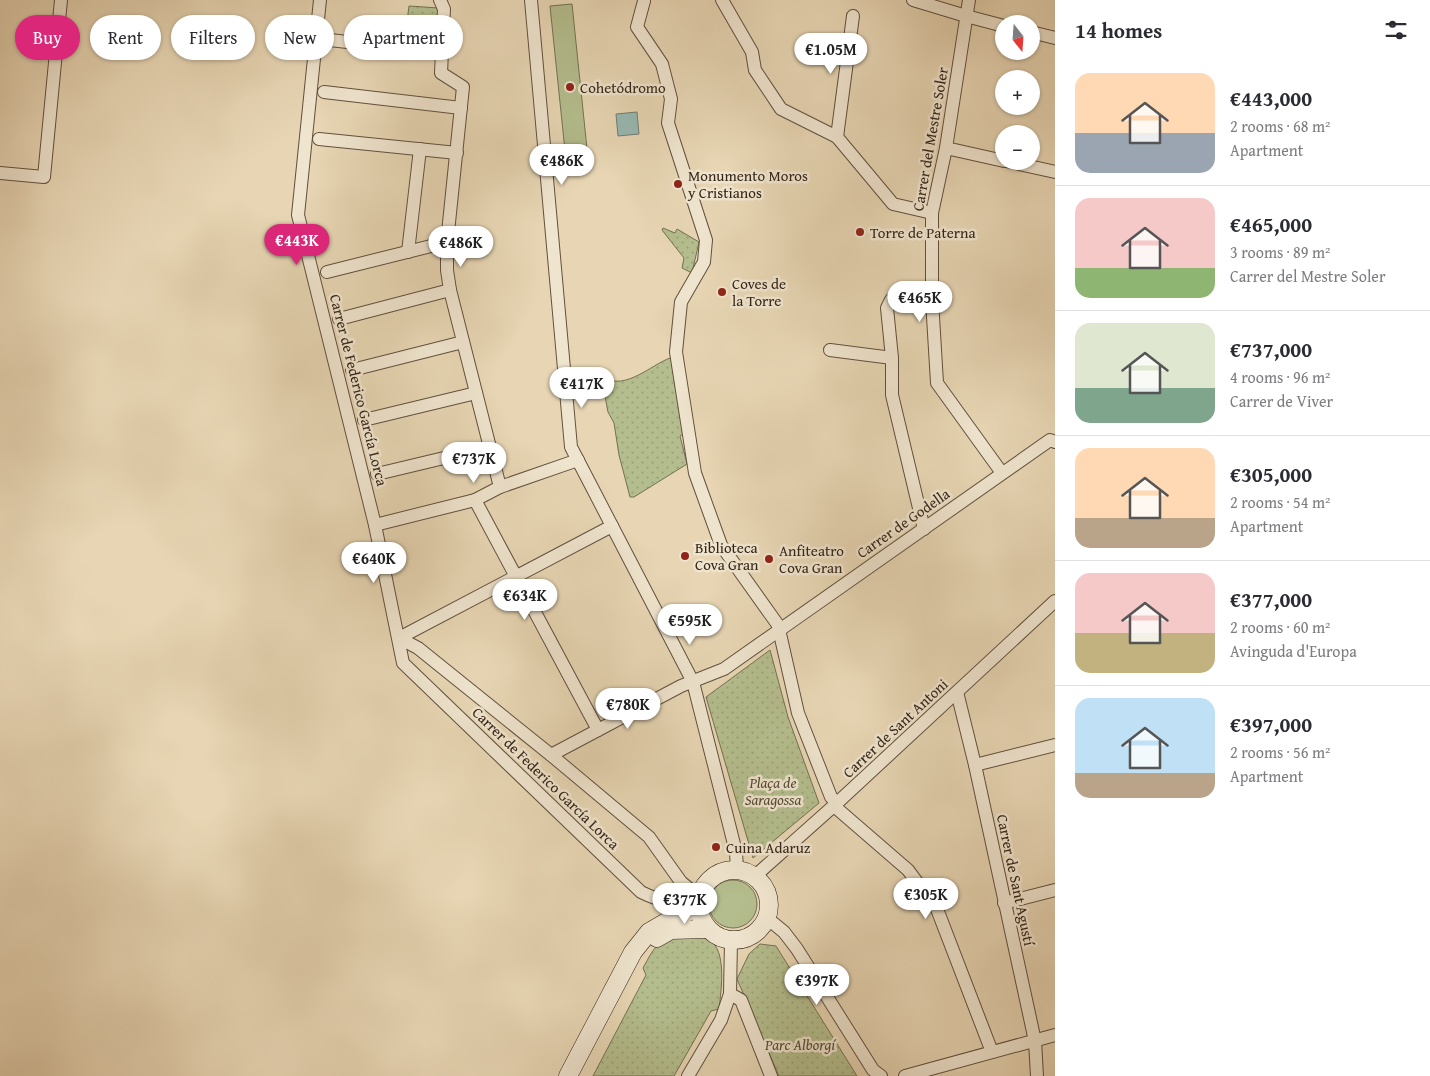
<!DOCTYPE html>
<meta charset="utf-8">
<style>
:root{--surface:#fff;--page:#f7f7f7;--text:#2b2b33;--muted:#7c7c81;--line:#e1e1e2;--accent:#db2777}
body{margin:0;font-family:"Gentium Book Plus",serif;background:var(--page);color:var(--text);height:100vh;display:flex;flex-direction:column;font-size:19px;white-space:nowrap}
*{box-sizing:border-box;margin:0}
p{font-size:16px;color:var(--muted)}
.icon{flex:none;width:28px;height:28px;fill:none;stroke:currentColor;stroke-width:2;stroke-linecap:round;stroke-linejoin:round}
.map{position:relative;flex:1;overflow:hidden}
.panel{display:flex;flex-direction:column;background:var(--surface);width:375px}
.panel>*{flex:none}
.banner{position:absolute;left:15px;top:15px;width:475px;height:45px;display:flex;gap:10px}
.needle{width:32px;rotate:163deg}
.buttons{position:absolute;left:995px;top:15px;display:grid;gap:10px}
.buttons a{display:grid;place-items:center;width:45px;height:45px;border-radius:50%;background:var(--surface);box-shadow:0 1px 4px #0004;font-size:25px}
.price{position:absolute;translate:-50% -42px;padding:0 11px;border-radius:18px;background:#fff;color:#222;font-size:16px;line-height:32px;filter:drop-shadow(0 1px 2px #0008)}
.price::after{content:'';position:absolute;left:50%;top:30px;width:15px;height:11px;margin-left:-8px;background:inherit;clip-path:polygon(0 0,100% 0,50% 100%)}
.price.selected{background:var(--accent);color:#fff}
ul{padding:0;list-style:none}
li{display:flex;align-items:center;gap:15px;height:125px;padding:0 20px}
li+li{border-top:1px solid var(--line)}
li span{display:grid;place-items:center;flex:none;width:140px;height:100px;border-radius:15px;color:#555}
li>.icon{margin-inline-start:auto}
span .icon{width:60px;height:60px;fill:#fffc;stroke-width:1}
li b{font-size:21px}
h2{display:flex;justify-content:space-between;align-items:center;height:60px;padding:0 20px;font-size:21px}
.chip{padding:0 18px;border-radius:22px;background:var(--surface);box-shadow:0 1px 4px #0004;font-size:18px;line-height:45px}
.chip.selected{background:var(--accent);color:#fff}
main{display:flex;flex:1;min-height:0}
.map>svg:first-child{display:block}
</style>
<main>
<div class="map">
<svg width="1055" height="1076" viewBox="0 0 1055 1076">
<defs>
<pattern id="park-dots" width="8" height="8" patternUnits="userSpaceOnUse" patternTransform="scale(1.25)"><rect width="8" height="8" fill="#b4bd8d"/><path d="M2 2h.1M6 6h.1" fill="none" stroke="#9ba279" stroke-width="1.8" stroke-linecap="round"/></pattern>
</defs>
<rect width="100%" height="100%" fill="#e7d5b3"/>
<filter id="stains"><feTurbulence type="fractalNoise" baseFrequency=".004" numOctaves="4"/><feColorMatrix values="0 0 0 0 .2 0 0 0 0 .09 0 0 0 0 .02 0 0 0 .5 -.17"/></filter>
<radialGradient id="worn" r=".72"><stop offset=".6" stop-color="#630" stop-opacity="0"/><stop offset="1" stop-color="#630" stop-opacity=".3"/></radialGradient>
<g fill="#b4bd8d" stroke="#747052">
<path d="M572 4 589 168 567 170 550 6Z"/>
<circle cx="733" cy="904" r="24"/>
</g>
<g fill="url(#park-dots)" stroke="#747052">
<path d="M409 6 439 8 437 34 406 30Z"/>
<path d="M663 228 675 233 677 229 699 242 692 273 682 268 684 258 662 230Z"/>
<path d="M670 358 672 359 686 433 680 436 687 464 634 497H630L619 455 614 423 608 412 603 386 600 380 605 378C626 390 651 365 670 358Z"/>
<path d="M770 650 788 717 819 803 753 858 706 697Z"/>
<path d="M671 936C681 936 693 935 703 937 729 943 721 990 719 1009L711 1011 674 1076H593L646 975 643 968C653 950 653 947 671 936Z"/>
<path d="M760 944 776 946 857 1076H779L737 979 749 954Z"/>
</g>
<path fill="#97b8b2" stroke="#6f7d74" d="M637 112 639 134 618 136 616 114Z"/>
<g fill="none" stroke-linecap="round" stroke-linejoin="round">
<g stroke="#61503e" stroke-width="14">
<g id="street">
<path d="M320 0 298 215 375 525 403 663 641 892C665 904 673 902 698 899"/>
<path d="M440 0 444 9 441 73 463 87 447 242V270L450 290 500 487"/>
<path d="M531 0 571 447 693 682 736 852 737 870"/>
<path d="M722 0 752 52 755 70 781 109 837 137 893 204 932 213"/>
<path d="M913 0 966 16 1004 26"/>
<path d="M969 0 946 148 932 213V300L937 383 1002 473"/>
<path d="M644 1 637 27 662 64 671 99 668 123 706 240 704 262 681 302 676 352 695 473 721 545 778 625 798 713 831 797 837 803"/>
<path d="M1031 32 1055 38"/>
<path d="M330 40 442 53"/>
<path d="M324 92 461 108"/>
<path d="M837 137 853 16"/>
<path d="M319 139 457 153"/>
<path d="M946 148 1004 161"/>
<path d="M1006 161 1055 172"/>
<path d="M0 173 44 177 61 0"/>
<path d="M408 252 420 149"/>
<path d="M327 272 447 242"/>
<path d="M339 319 450 290"/>
<path d="M830 350 892 358"/>
<path d="M352 370 463 342"/>
<path d="M364 420 476 393"/>
<path d="M377 474 490 447"/>
<path d="M475 500 598 730"/>
<path d="M375 525 475 500 500 487 578 460"/>
<path d="M924 529 892 395V358L887 308 891 300H932"/>
<path d="M399 638 418 648 551 755 649 837 681 882 699 897"/>
<path d="M399 638 612 526"/>
<path d="M957 692 975 765 1035 1041 1037 1076"/>
<path d="M551 755 681 686 724 669 1050 440 1055 442"/>
<path d="M975 765 1055 745"/>
<path d="M834 806 908 870 937 909 992 1052"/>
<path d="M755 876 837 803 1055 601"/>
<path d="M1004 903 1055 890"/>
<path d="M767 918 784 932 797 949 873 1070 881 1076"/>
<path d="M730 994 741 1000 771 1076"/>
<path d="M688 1076 721 1020 730 994 731 941"/>
<path d="M905 1076 1055 1035"/>
</g>
</g>
<g stroke="#342417" stroke-width="19">
<g id="secondary">
<circle cx="734" cy="905" r="35"/>
<path d="M657 938 671 930 706 929"/>
<path d="M568 1076 633 952 649 932 668 921 698 907"/>
</g>
</g>
<use href="#street" stroke="#efe4ce" stroke-width="12"/>
<use href="#secondary" stroke="#efe4ce" stroke-width="18"/>
</g>
<g fill="#8f2418" stroke="#efe4ce" stroke-width="2">
<circle cx="570" cy="87" r="5"/>
<circle cx="678" cy="184" r="5"/>
<circle cx="860" cy="232" r="5"/>
<circle cx="722" cy="292" r="5"/>
<circle cx="685" cy="556" r="5"/>
<circle cx="769" cy="559" r="5"/>
<circle cx="716" cy="847" r="5"/>
</g>
<g text-anchor="middle" dominant-baseline="central" stroke-width="5" stroke-linejoin="round" paint-order="stroke">
<g font-size="15" fill="#342417" stroke="#efe4ce" text-anchor="start">
<text x="580" y="87">Cohetódromo</text>
<text x="688" y="175">Monumento Moros<tspan x="688" dy="17">y Cristianos</tspan></text>
<text x="870" y="232">Torre de Paterna</text>
<text x="732" y="283">Coves de<tspan x="732" dy="17">la Torre</tspan></text>
<text x="695" y="547">Biblioteca<tspan x="695" dy="17">Cova Gran</tspan></text>
<text x="779" y="550">Anfiteatro<tspan x="779" dy="17">Cova Gran</tspan></text>
<text x="726" y="847">Cuina Adaruz</text>
</g>
<g font-size="15" fill="#342417" stroke="#efe4ce">
<text transform="translate(930 139) rotate(-80)">Carrer del Mestre Soler</text>
<text transform="translate(359 390) rotate(76)">Carrer de Federico García Lorca</text>
<text transform="translate(903 523) rotate(-35)">Carrer de Godella</text>
<text transform="translate(895 728) rotate(-43)">Carrer de Sant Antoni</text>
<text transform="translate(546 778) rotate(44)">Carrer de Federico García Lorca</text>
<text transform="translate(1016 880) rotate(78)">Carrer de Sant Agustí</text>
</g>
<g font-size="15" font-style="italic" fill="#544a34" stroke="#efe4ce">
<text x="773" y="782">Plaça de<tspan x="773" dy="17">Saragossa</tspan></text>
<text x="800" y="1044">Parc Alborgí</text>
</g>
</g>
<rect width="100%" height="100%" filter="url(#stains)"/>
<rect width="100%" height="100%" fill="url(#worn)"/>
</svg>
<div class="buttons">
<a><svg class="needle" viewBox="-14 -14 28 28"><path d="M0-13l5 13h-10z" fill="#e53935"/><path d="M0 13l5-13h-10z" fill="#7c7c81"/></svg></a>
<a>+</a>
<a>−</a>
</div>
<b class="price" style="left:831px;top:75px">€1.05M</b>
<b class="price" style="left:562px;top:186px">€486K</b>
<b class="price selected" style="left:297px;top:266px">€443K</b>
<b class="price" style="left:461px;top:268px">€486K</b>
<b class="price" style="left:920px;top:323px">€465K</b>
<b class="price" style="left:582px;top:409px">€417K</b>
<b class="price" style="left:474px;top:484px">€737K</b>
<b class="price" style="left:374px;top:584px">€640K</b>
<b class="price" style="left:525px;top:621px">€634K</b>
<b class="price" style="left:690px;top:646px">€595K</b>
<b class="price" style="left:628px;top:730px">€780K</b>
<b class="price" style="left:926px;top:920px">€305K</b>
<b class="price" style="left:685px;top:925px">€377K</b>
<b class="price" style="left:817px;top:1006px">€397K</b>
<div class="banner">
<a class="chip selected">Buy</a>
<a class="chip">Rent</a>
<a class="chip">Filters</a>
<a class="chip">New</a>
<a class="chip">Apartment</a>
</div>
</div>
<section class="panel">
<h2>14 homes<svg class="icon" aria-label="filters" viewBox="0 0 24 24"><path d="M4 7h16M4 17h16"/><circle cx="9" cy="7" r="2"/><circle cx="15" cy="17" r="2"/></svg></h2>
<ul>
<li><span style="background:linear-gradient(#ffd9b3 60%,#9aa5b1 0)"><svg class="icon" aria-label="home" viewBox="0 0 24 24"><path d="M3 11l9-7 9 7M6 9v11h12V9"/></svg></span><div><b>€443,000</b><p>2 rooms · 68 m²</p><p>Apartment</p></div></li>
<li><span style="background:linear-gradient(#f6c9c9 70%,#8fb573 0)"><svg class="icon" aria-label="home" viewBox="0 0 24 24"><path d="M3 11l9-7 9 7M6 9v11h12V9"/></svg></span><div><b>€465,000</b><p>3 rooms · 89 m²</p><p>Carrer del Mestre Soler</p></div></li>
<li><span style="background:linear-gradient(#dfe7d0 65%,#7fa58c 0)"><svg class="icon" aria-label="home" viewBox="0 0 24 24"><path d="M3 11l9-7 9 7M6 9v11h12V9"/></svg></span><div><b>€737,000</b><p>4 rooms · 96 m²</p><p>Carrer de Viver</p></div></li>
<li><span style="background:linear-gradient(#ffd9b3 70%,#b9a48a 0)"><svg class="icon" aria-label="home" viewBox="0 0 24 24"><path d="M3 11l9-7 9 7M6 9v11h12V9"/></svg></span><div><b>€305,000</b><p>2 rooms · 54 m²</p><p>Apartment</p></div></li>
<li><span style="background:linear-gradient(#f6c9c9 60%,#c2b280 0)"><svg class="icon" aria-label="home" viewBox="0 0 24 24"><path d="M3 11l9-7 9 7M6 9v11h12V9"/></svg></span><div><b>€377,000</b><p>2 rooms · 60 m²</p><p>Avinguda d'Europa</p></div></li>
<li><span style="background:linear-gradient(#bfe0f5 75%,#b9a48a 0)"><svg class="icon" aria-label="home" viewBox="0 0 24 24"><path d="M3 11l9-7 9 7M6 9v11h12V9"/></svg></span><div><b>€397,000</b><p>2 rooms · 56 m²</p><p>Apartment</p></div></li>
</ul>
</section>
</main>
